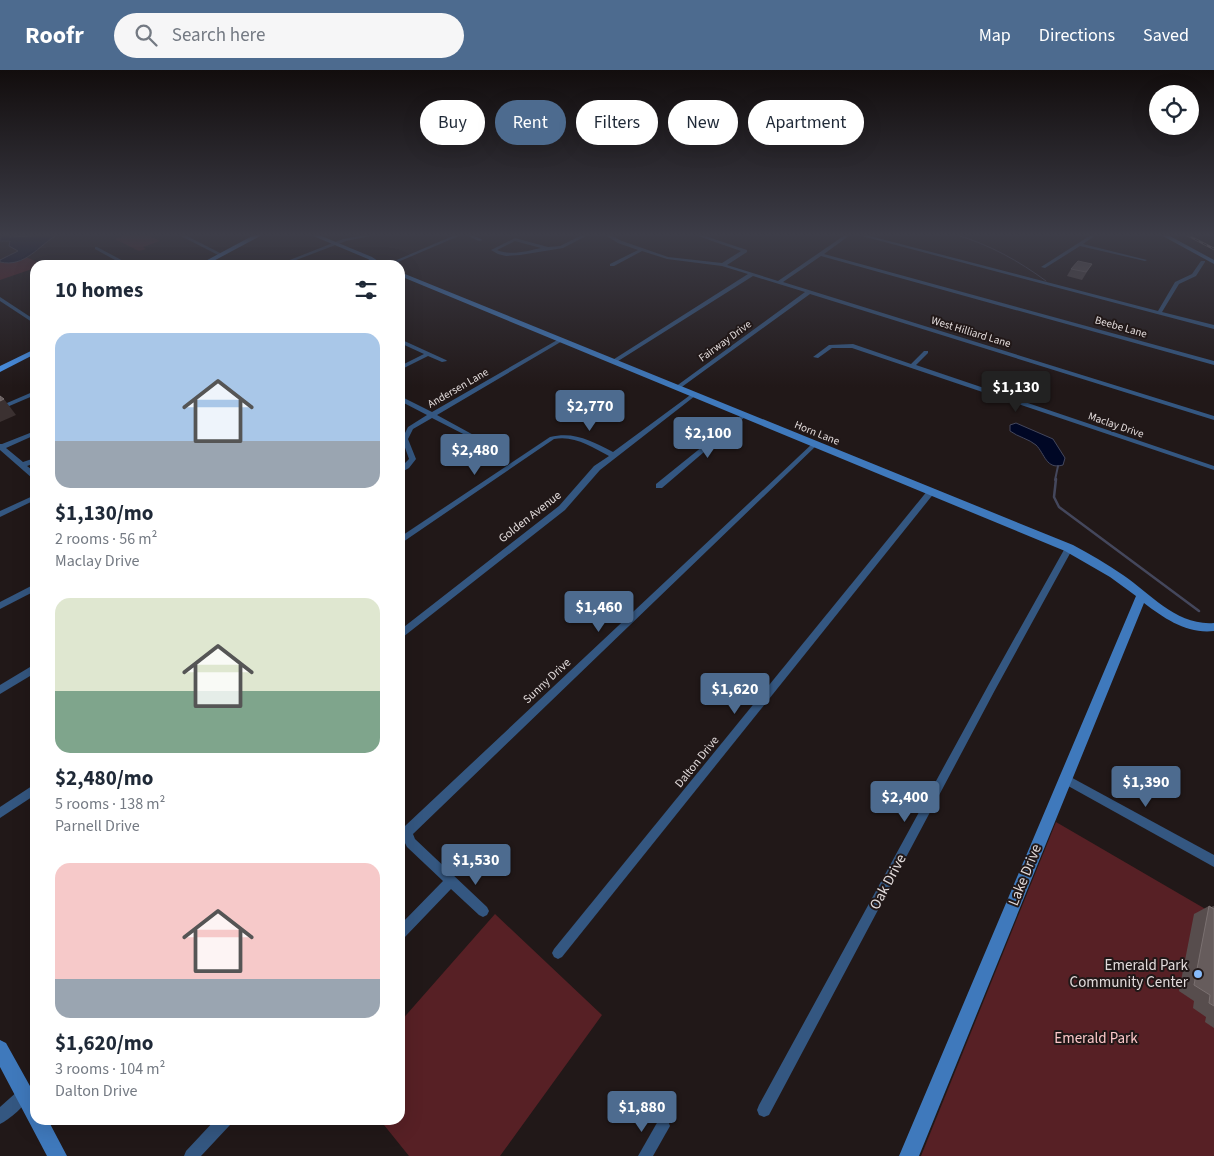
<!DOCTYPE html>
<meta charset="utf-8">
<style>
:root{--surface:#fff;--page:#f6f6f7;--text:#1f2937;--muted:#747a83;--accent:#4d6b8f}
body{margin:0;font-family:"Source Sans 3",sans-serif;background:var(--page);color:var(--text);height:100vh;display:flex;flex-direction:column;font-size:19px;white-space:nowrap}
*{box-sizing:border-box;margin:0}
p{font-size:16px;color:var(--muted)}
.icon{flex:none;width:28px;height:28px;fill:none;stroke:currentColor;stroke-width:2;stroke-linecap:round;stroke-linejoin:round}
.map{position:relative;flex:1;overflow:hidden}
.drawer{position:absolute;left:30px;top:190px;width:375px;height:865px;display:flex;flex-direction:column;background:var(--surface);border-radius:15px;box-shadow:0 5px 20px #0002}
.drawer>*{flex:none}
.top-card{position:absolute;left:420px;top:30px;width:475px;height:45px;display:flex;gap:10px}
.tools{position:absolute;left:1149px;top:15px;display:grid;gap:10px}
.tools a{display:grid;place-items:center;width:50px;height:50px;border-radius:50%;background:var(--surface);box-shadow:0 5px 20px #0002;font-size:25px}
.price{position:absolute;translate:-50% -42px;padding:0 11px;border-radius:5px;background:var(--accent);color:#fff;font-size:16px;line-height:32px;filter:drop-shadow(0 1px 2px #0008)}
.price::after{content:'';position:absolute;left:50%;top:30px;width:15px;height:11px;margin-left:-8px;background:inherit;clip-path:polygon(0 0,100% 0,50% 100%)}
.price.on{background:#222;color:#fff}
ul{padding:0;list-style:none}
li{display:grid;align-content:center;gap:10px;height:265px;padding:0 25px}
li span{display:grid;place-items:center;height:155px;border-radius:15px;color:#555}
li>.icon{margin-inline-start:auto}
span .icon{width:90px;height:90px;fill:#fffc;stroke-width:1}
li b{font-size:21px}
h2{display:flex;justify-content:space-between;align-items:center;height:60px;padding:0 25px;font-size:21px}
.pill{padding:0 18px;border-radius:22px;background:var(--surface);box-shadow:0 5px 20px #0002;font-size:18px;line-height:45px}
.pill.on{background:var(--accent);color:#fff}
header{display:flex;align-items:center;gap:30px;box-sizing:border-box;height:70px;padding:0 25px;background:var(--accent);color:#fff}
header strong{font-size:24px}
nav{display:flex;gap:28px;margin-inline-start:auto;font-size:18px}
.search{width:350px;height:45px;background:var(--page);display:flex;align-items:center;gap:12px;box-sizing:border-box;padding:0 18px;border-radius:28px;color:var(--muted);font-size:19px}
.map>svg:first-child{display:block}
</style>
<header>
<strong>Roofr</strong>
<div class="search"><svg class="icon" aria-label="search" viewBox="0 0 24 24"><circle cx="10" cy="10" r="6"/><path d="M15 15l6 6"/></svg>Search here</div>
<nav><a>Map</a><a>Directions</a><a>Saved</a></nav>
</header>
<div class="map">
<svg width="1214" height="1086" viewBox="0 0 1214 1086">
<rect width="100%" height="100%" fill="#211818"/>
<g fill="#572025">
<path d="M128 165H148L160 171 143 177 146 179 139 181 115 169Z"/>
<path d="M26 187 44 195H35V198L0 210V192H12Z"/>
<path d="M1056 752 1214 844V1086H921Z"/>
<path d="M495 844 602 945 500 1086H409L380 1050H400V952Z"/>
</g>
<g fill="#000725" stroke="#44475c">
<path d="M0 165H12L9 167 57 165C39 175 25 198 0 192V190L18 181 9 176 10 171H0Z"/>
<path d="M1016 353 1053 369 1065 388 1063 395C1046 400 1045 384 1036 375 1029 369 1018 367 1010 361V355Z"/>
</g>
<g fill="none" stroke-linecap="round" stroke-linejoin="round">
<path stroke="#44475c" stroke-width="1" d="M957 165C990 175 1019 191 1046 211"/>
<path stroke="#44475c" stroke-width="2" d="M1055 410 1058 396"/>
<path stroke="#44475c" stroke-width="2.5" d="M1056 409 1054 427 1059 437 1199 541"/>
<g fill="#345781" fill-rule="evenodd">
<path d="M179 165H185L224 185 220 186Z"/>
<path d="M365 165H375L346 171 283 195H277L343 169Z"/>
<path d="M455 165H461L391 195H385Z"/>
<path d="M466 165H472L483 170 479 171Z"/>
<path d="M582 165H588L563 178 520 185 506 186 498 184 491 180 515 168 548 177 560 176ZM515 171 541 178C527 181 511 186 497 180Z"/>
<path d="M605 165H610L622 171 668 187 722 193 741 181 695 165H702L747 180V182L727 195 778 211 845 165H850L824 184 1214 291V295L821 186 783 212 1214 346V350L810 224 679 319H675V317L805 222 753 206 615 293H611V291L748 204 722 196 667 189 642 181 614 196H610V194L638 180 618 173Z"/>
<path d="M858 165H866L1158 241 1175 212 1192 204 1201 191H1205V192L1196 206 1179 214 1162 242 1214 255V259Z"/>
<path d="M1091 165H1096L1083 174 1147 190 1145 191 1080 176 1045 198 1041 197Z"/>
<path d="M97 177 129 194V195H124L95 179V177Z"/>
<path d="M0 227 35 250V254L0 231Z"/>
<path d="M400 269 446 290 447 291 442 292 428 286 400 300V296L424 284 400 273Z"/>
<path d="M559 269 564 270 437 345 479 368V370H475L432 348 413 359 408 369 416 389 409 398 400 403V398L409 389 402 369 408 357 427 345 400 331V326L432 342Z"/>
<path d="M853 274 911 294 924 281H928V283L916 295 1214 396V400L852 278H832L818 288 813 287 829 275Z"/>
<path d="M35 321V325L0 340V336Z"/>
<path d="M693 323 696 325 695 326 600 400 565 440 403 567 400 568V560L559 436 594 396 609 386C592 377 574 365 554 369L400 474V467L550 367C574 361 592 371 613 382Z"/>
<path d="M744 343 746 344V346L662 418H656V414Z"/>
<path d="M35 361V365L6 378 23 392 35 388V393L27 396 35 402V408H32L0 380V374H2Z"/>
<path d="M815 372 818 374 817 375 413 764 415 769 487 837 489 841 487 845 483 847 479 845 451 819 404 868 400 870V855L443 811 407 777 401 765 405 756 813 373Z"/>
<path d="M928 420H934L935 422 562 887 558 889 554 887 552 883 554 879Z"/>
<path d="M35 425V430L0 447V441Z"/>
<path d="M1069 475 1073 478 995 620 769 1045 764 1047 759 1045 757 1040 759 1035 989 614 1065 478Z"/>
<path d="M35 514V521L0 539V532Z"/>
<path d="M35 594V603L0 624V615Z"/>
<path d="M1065 704 1214 785V797L1061 712 1060 709 1061 706Z"/>
<path d="M35 714V725L0 748V737Z"/>
<path d="M24 1018 29 1020 31 1025C27 1034 9 1050 0 1054V1037L19 1020Z"/>
<path d="M663 1049 668 1051 670 1056 653 1086H638L658 1051Z"/>
<path d="M215 1050H232L230 1055 201 1086H184L186 1081Z"/>
</g>
<g fill="#3f79bc" fill-rule="evenodd">
<path d="M311 165H319L372 187 384 195H377L368 189Z"/>
<path d="M1161 165H1168L1214 190V194Z"/>
<path d="M400 202 1073 475C1090 484 1107 494 1123 505 1151 524 1177 556 1214 553V561C1187 564 1165 549 1144 533L919 1086H899L1136 526 1110 507 1065 481 400 206Z"/>
<path d="M0 970 6 973 35 1025V1050H48L67 1086H47L0 997Z"/>
</g>
<g fill="#4793eb" fill-rule="evenodd">
<path d="M254 165H262L206 195H198Z"/>
<path d="M35 279V284L0 302V296Z"/>
</g>
<g stroke="#a09898" stroke-width="2.5">
<path id="rail" d="M1187 165 1214 179"/>
</g>
<use href="#rail" stroke="#211818" stroke-width="1" stroke-dasharray="4.5" stroke-linecap="butt"/>
</g>
<g fill="#574d4d">
<path d="M1092 194 1082 210 1067 206 1071 199Z"/>
<path d="M1209 836 1211 837 1214 836V958L1205 952 1206 947 1193 938 1194 931 1179 921 1194 844Z"/>
</g>
<path fill="#3b3131" d="M4 329 16 345 0 352V331Z"/>
<g fill="#665c5c" stroke="#7a7070">
<path d="M1078 191 1092 194 1086 202 1071 199Z"/>
<path d="M0 326 4 329 0 331Z"/>
<path d="M1209 836 1214 839V936L1209 933 1210 925 1194 915Z"/>
</g>
<linearGradient id="sky" x2="0" y2="1"><stop stop-color="#120d0d"/><stop offset="0.52" stop-color="#3d3d48"/><stop offset="1" stop-color="#3d3d48" stop-opacity="0"/></linearGradient>
<rect width="1214" height="317" fill="url(#sky)"/>
<circle fill="#86bbfb" stroke="#211818" stroke-width="2" cx="1198" cy="904" r="5"/>
<g text-anchor="middle" dominant-baseline="central" stroke-width="4" stroke-linejoin="round" paint-order="stroke">
<g font-size="11" fill="#e2dbdb" stroke="#211818">
<text transform="translate(1121 257) rotate(16)">Beebe Lane</text>
<text transform="translate(971 262) rotate(17)">West Hilliard Lane</text>
<text transform="translate(725 271) rotate(-36)">Fairway Drive</text>
<text transform="translate(458 318) rotate(-30)">Andersen Lane</text>
<text transform="translate(1116 355) rotate(19)">Maclay Drive</text>
<text transform="translate(817 363) rotate(22)">Horn Lane</text>
</g>
<g font-size="12" fill="#e2dbdb" stroke="#211818">
<text transform="translate(530 447) rotate(-38)">Golden Avenue</text>
<text transform="translate(547 611) rotate(-43)">Sunny Drive</text>
<text transform="translate(697 692) rotate(-51)">Dalton Drive</text>
</g>
<g font-size="15" fill="#e2dbdb" stroke="#211818">
<text transform="translate(1025 805) rotate(-68)">Lake Drive</text>
<text transform="translate(888 812) rotate(-62)">Oak Drive</text>
</g>
<g font-size="15" fill="#e2dbdb" stroke="#211818" text-anchor="end">
<text x="1188" y="895">Emerald Park<tspan x="1188" dy="17">Community Center</tspan></text>
</g>
<g font-size="15" fill="#fcc8c9" stroke="#211818">
<text x="1096" y="968">Emerald Park</text>
</g>
</g>
</svg>
<div class="tools">
<a><svg class="icon" aria-label="locate" viewBox="0 0 24 24"><circle cx="12" cy="12" r="6"/><path d="M12 2v4M12 18v4M2 12h4M18 12h4"/></svg></a>
</div>
<b class="price on" style="left:1016px;top:343px">$1,130</b>
<b class="price" style="left:590px;top:362px">$2,770</b>
<b class="price" style="left:708px;top:389px">$2,100</b>
<b class="price" style="left:475px;top:406px">$2,480</b>
<b class="price" style="left:599px;top:563px">$1,460</b>
<b class="price" style="left:735px;top:645px">$1,620</b>
<b class="price" style="left:1146px;top:738px">$1,390</b>
<b class="price" style="left:905px;top:753px">$2,400</b>
<b class="price" style="left:476px;top:816px">$1,530</b>
<b class="price" style="left:642px;top:1063px">$1,880</b>
<div class="top-card">
<a class="pill">Buy</a>
<a class="pill on">Rent</a>
<a class="pill">Filters</a>
<a class="pill">New</a>
<a class="pill">Apartment</a>
</div>
<section class="drawer">
<h2>10 homes<svg class="icon" aria-label="filters" viewBox="0 0 24 24"><path d="M4 7h16M4 17h16"/><circle cx="9" cy="7" r="2"/><circle cx="15" cy="17" r="2"/></svg></h2>
<ul>
<li><span style="background:linear-gradient(#a9c7e8 70%,#9aa5b1 0)"><svg class="icon" aria-label="home" viewBox="0 0 24 24"><path d="M3 11l9-7 9 7M6 9v11h12V9"/></svg></span><div><b>$1,130/mo</b><p>2 rooms · 56 m²</p><p>Maclay Drive</p></div></li>
<li><span style="background:linear-gradient(#dfe7d0 60%,#7fa58c 0)"><svg class="icon" aria-label="home" viewBox="0 0 24 24"><path d="M3 11l9-7 9 7M6 9v11h12V9"/></svg></span><div><b>$2,480/mo</b><p>5 rooms · 138 m²</p><p>Parnell Drive</p></div></li>
<li><span style="background:linear-gradient(#f6c9c9 75%,#9aa5b1 0)"><svg class="icon" aria-label="home" viewBox="0 0 24 24"><path d="M3 11l9-7 9 7M6 9v11h12V9"/></svg></span><div><b>$1,620/mo</b><p>3 rooms · 104 m²</p><p>Dalton Drive</p></div></li>
</ul>
</section>
</div>
